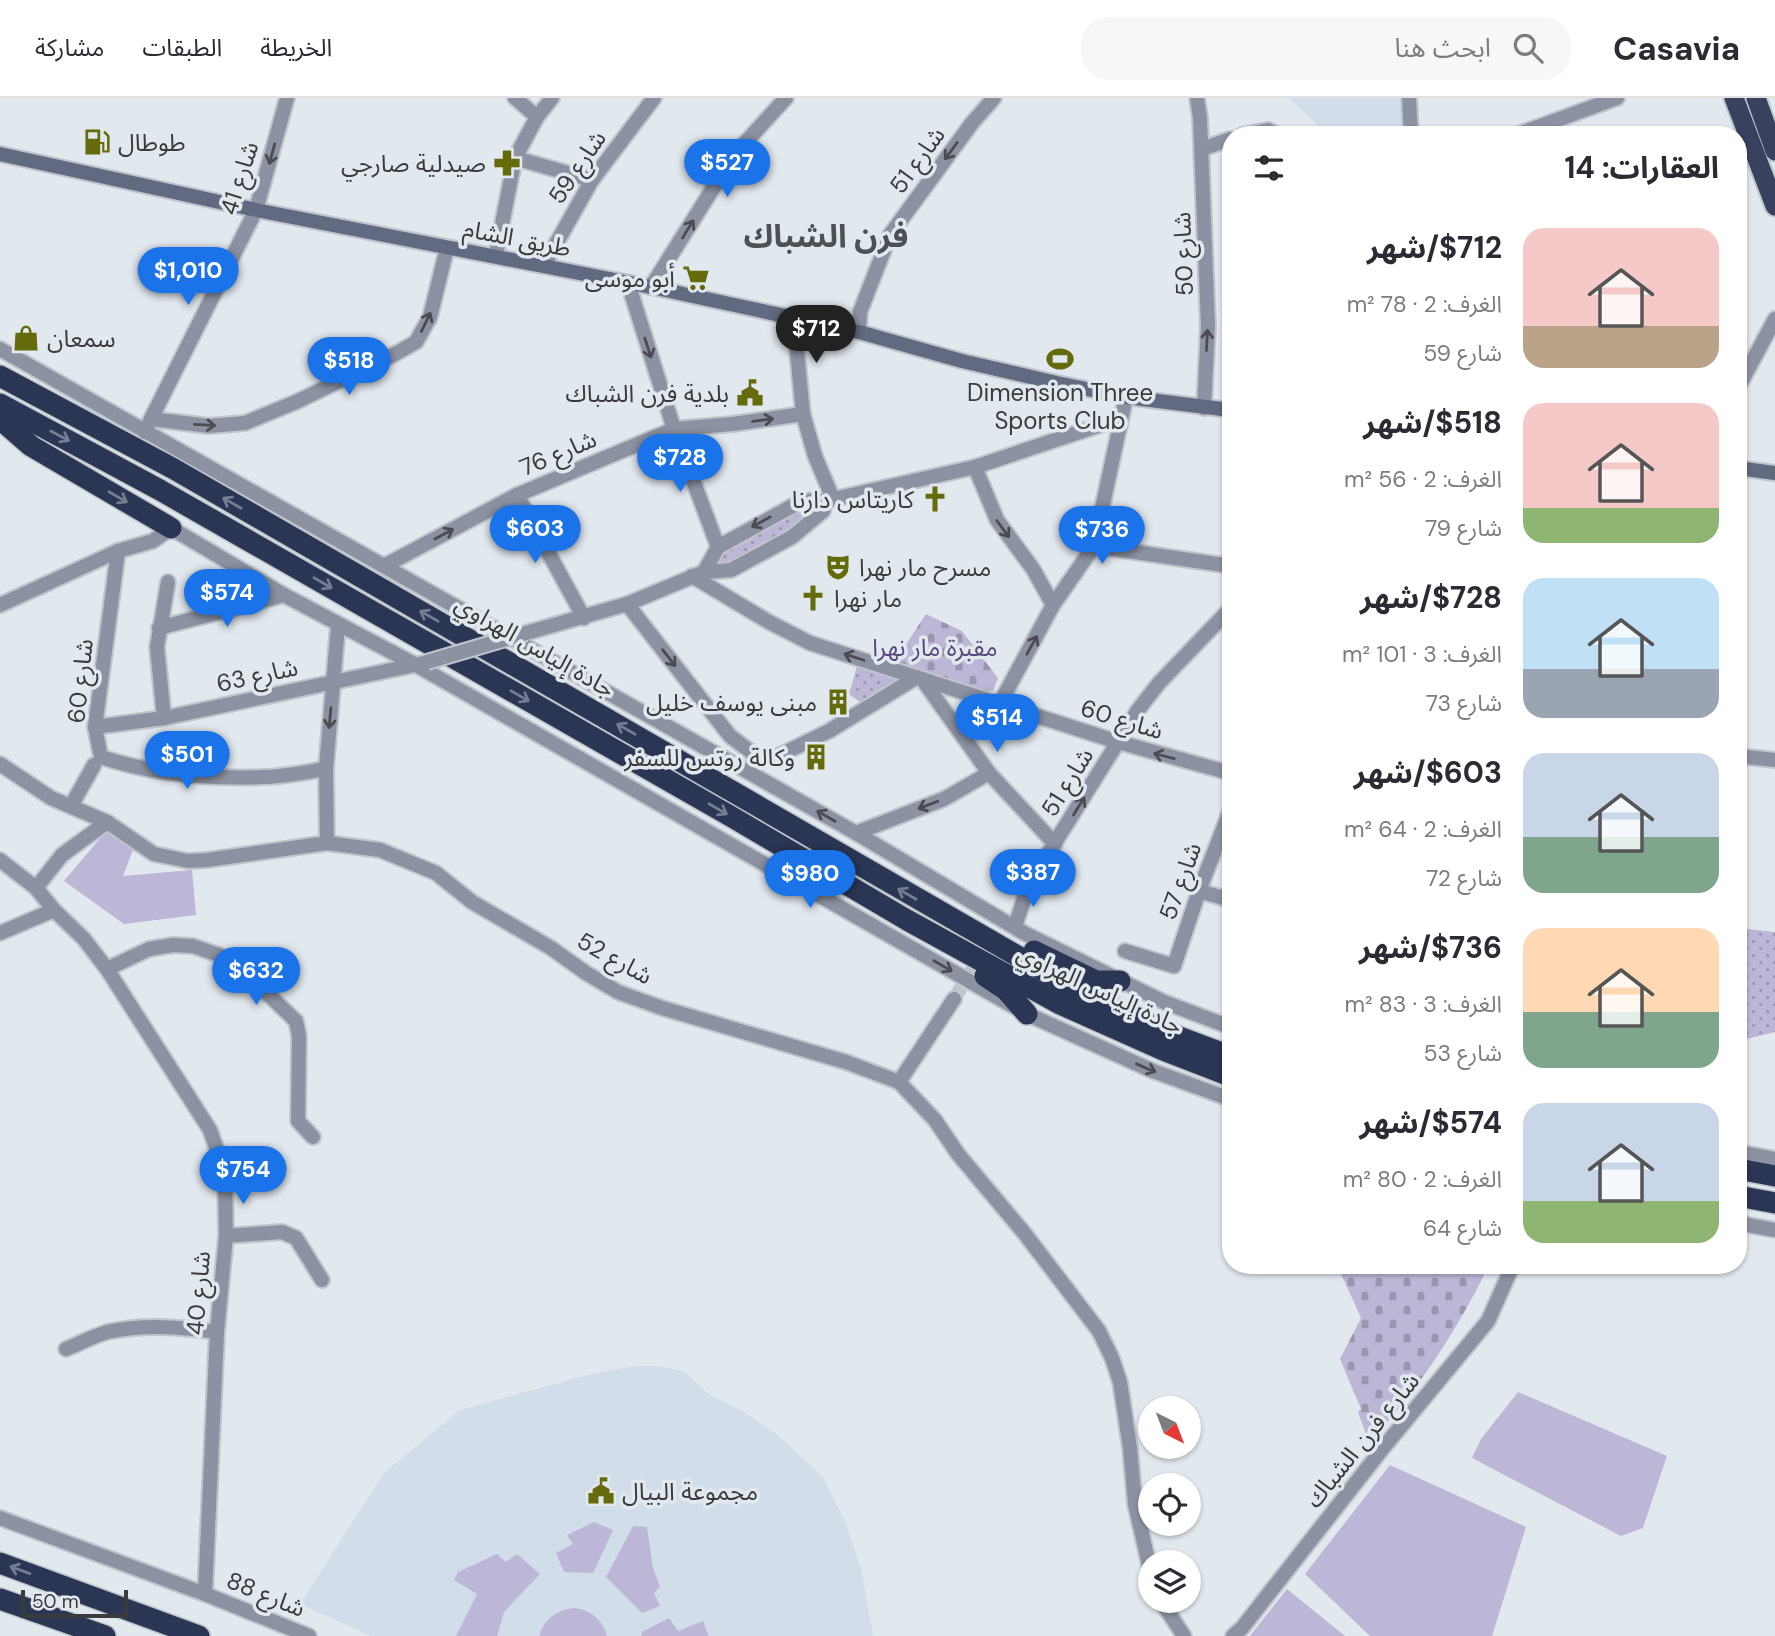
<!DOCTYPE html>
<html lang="ar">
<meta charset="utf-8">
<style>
:root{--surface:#fff;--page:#f7f7f7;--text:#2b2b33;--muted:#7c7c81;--line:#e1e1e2;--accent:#1a73e8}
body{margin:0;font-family:"DM Sans","Noto Sans Arabic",sans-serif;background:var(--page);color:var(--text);direction:rtl;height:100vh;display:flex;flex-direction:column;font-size:26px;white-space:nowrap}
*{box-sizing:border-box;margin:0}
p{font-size:23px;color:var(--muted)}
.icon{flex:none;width:38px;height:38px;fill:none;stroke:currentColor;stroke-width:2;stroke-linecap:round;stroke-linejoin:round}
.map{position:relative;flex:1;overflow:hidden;direction:ltr}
.sheet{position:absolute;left:1222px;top:28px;width:525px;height:1148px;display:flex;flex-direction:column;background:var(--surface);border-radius:28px;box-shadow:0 2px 5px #0004;direction:rtl}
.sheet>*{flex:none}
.needle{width:46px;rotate:138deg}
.buttons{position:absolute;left:1138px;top:1298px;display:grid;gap:14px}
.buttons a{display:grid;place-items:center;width:63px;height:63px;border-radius:50%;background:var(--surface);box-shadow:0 2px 5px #0004;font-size:35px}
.scale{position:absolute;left:21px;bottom:18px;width:107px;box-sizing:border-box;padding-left:7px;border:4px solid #393b3e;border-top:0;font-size:19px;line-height:24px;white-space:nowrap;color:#393b3e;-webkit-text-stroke:5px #e1e8ee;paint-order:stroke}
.price{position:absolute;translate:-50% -60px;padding:0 16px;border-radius:24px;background:var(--accent);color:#fff;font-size:23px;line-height:46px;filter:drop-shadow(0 2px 4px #0008)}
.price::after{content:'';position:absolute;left:50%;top:42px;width:21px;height:16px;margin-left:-10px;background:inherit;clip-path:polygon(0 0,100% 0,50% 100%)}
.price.active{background:#222;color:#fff}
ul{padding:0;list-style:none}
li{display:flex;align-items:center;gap:21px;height:175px;padding:0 28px}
li span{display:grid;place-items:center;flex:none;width:196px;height:140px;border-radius:21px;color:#555}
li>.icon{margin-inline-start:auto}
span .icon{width:84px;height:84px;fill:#fffc;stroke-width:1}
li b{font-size:30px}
h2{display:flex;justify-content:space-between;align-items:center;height:84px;padding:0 28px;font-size:30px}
header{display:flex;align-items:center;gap:42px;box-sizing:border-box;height:98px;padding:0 35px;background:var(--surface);border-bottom:2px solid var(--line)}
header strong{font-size:33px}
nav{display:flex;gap:38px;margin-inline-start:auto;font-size:24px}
.search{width:490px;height:63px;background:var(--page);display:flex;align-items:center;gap:18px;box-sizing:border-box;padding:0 24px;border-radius:28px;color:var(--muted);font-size:26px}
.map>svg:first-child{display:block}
</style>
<header>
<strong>Casavia</strong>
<div class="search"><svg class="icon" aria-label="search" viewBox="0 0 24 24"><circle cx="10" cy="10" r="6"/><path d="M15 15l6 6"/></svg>ابحث هنا</div>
<nav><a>الخريطة</a><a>الطبقات</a><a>مشاركة</a></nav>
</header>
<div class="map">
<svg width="1775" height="1538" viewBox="0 0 1775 1538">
<defs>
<pattern id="cemetery-stones" width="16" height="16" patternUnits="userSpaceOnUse" patternTransform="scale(1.75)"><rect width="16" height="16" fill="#bdb7d7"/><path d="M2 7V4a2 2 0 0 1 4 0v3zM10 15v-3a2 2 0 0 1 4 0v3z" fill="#9b96b0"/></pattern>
<pattern id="park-dots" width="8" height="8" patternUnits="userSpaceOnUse" patternTransform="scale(1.75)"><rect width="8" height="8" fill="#bdb7d7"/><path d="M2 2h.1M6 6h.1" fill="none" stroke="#9b96b0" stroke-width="1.8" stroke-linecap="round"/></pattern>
</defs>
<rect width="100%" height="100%" fill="#e1e8ee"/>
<g fill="#d1dee9">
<path d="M1289 0H1400L1405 37H1328Z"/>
<path d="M635 1268H658L684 1274 710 1297 744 1314 779 1338 822 1378 844 1421 862 1474 873 1538H371L300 1506 384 1375 460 1312 591 1276Z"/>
</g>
<g fill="#bdb7d7">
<path d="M108 731 133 752 123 778 192 772 196 817 124 826 64 783Z"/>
<path d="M1518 1294 1667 1358 1643 1430 1621 1438 1472 1360 1481 1341Z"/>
<path d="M1390 1367 1526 1429 1492 1538H1370L1305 1476Z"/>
<path d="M594 1424 613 1432 593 1475 564 1474 556 1455 573 1446 567 1437Z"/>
<path d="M633 1428 647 1429 653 1470 660 1489 654 1495 660 1508 642 1515 606 1479Z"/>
<path d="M497 1456 506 1464 517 1456 540 1476 504 1514 497 1538H456L477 1496 454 1482 458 1474Z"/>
<path d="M1287 1491 1345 1538H1250Z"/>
<path d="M574 1510C591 1512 602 1521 607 1538H539C544 1521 556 1512 574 1510Z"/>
<path d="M669 1520 678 1533 703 1523 709 1538H641L642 1534Z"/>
</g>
<g fill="url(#cemetery-stones)">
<path d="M926 516 962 533 998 580 993 593 983 592 895 563Z"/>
<path d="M1337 1167H1489C1459 1229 1417 1295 1369 1344L1358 1314 1361 1311 1340 1261 1361 1220Z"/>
</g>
<g fill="url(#park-dots)">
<path d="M812 402 823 413 719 474 711 459Z"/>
<path d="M858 565 915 580 868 610 849 596Z"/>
<path d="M1738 830 1775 834V934L1738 943Z"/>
</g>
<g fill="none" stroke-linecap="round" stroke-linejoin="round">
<path stroke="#bfc5cb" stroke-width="14" stroke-dasharray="14 7" stroke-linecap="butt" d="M954 901 1008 815"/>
<g stroke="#bfc5cb" stroke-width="18">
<g id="minor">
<path d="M515 0 537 19"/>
<path d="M1197 0 1200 20 1208 228 1204 310"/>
<path d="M1243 37 1268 32 1278 37"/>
<path d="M1516 37 1617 0"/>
<path d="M1202 51 1230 41"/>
<path d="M515 60 592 82"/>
<path d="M496 157 515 60 537 19 552 0"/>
<path d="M544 167 592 82 654 0"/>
<path d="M628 185 674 331 718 449"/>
<path d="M651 189 734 57 786 0"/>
<path d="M794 222 803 316 815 358 833 401"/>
<path d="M859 234 860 214 890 137 972 25 994 0"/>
<path d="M1738 290 1775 221"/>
<path d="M151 321 256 112 287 0"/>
<path d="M145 334 151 321 209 328 245 325 296 304 395 256 416 244 430 219 447 150"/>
<path d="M975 369 997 422 1033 471 1053 507"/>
<path d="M517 397 584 520"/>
<path d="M825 403 823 413 792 439 731 472 704 474 718 449 798 405 812 402 825 403 975 369 1121 320"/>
<path d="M1094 448 1230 468"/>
<path d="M118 453 95 629 101 659C152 676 208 681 262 679 283 679 305 674 326 671"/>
<path d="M384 468 517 397 674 331 733 326 803 316"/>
<path d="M692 478 769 524 810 545 1118 644 1230 675"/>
<path d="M627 506 730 638 755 657 774 660 829 633 917 579"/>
<path d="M0 507 118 453 153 443 171 430"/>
<path d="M159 530 284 497"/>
<path d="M526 535 627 506 699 476"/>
<path d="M922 581 989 675 1055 746"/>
<path d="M999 607 1053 507 1094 448 1126 299"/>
<path d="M164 620 157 549 168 484"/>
<path d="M95 629 164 620 424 565"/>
<path d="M1738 658 1775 662"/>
<path d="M0 666 51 700 107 724 154 756 188 763 207 762 327 745 380 752 436 775 472 804 551 850 586 875 618 894 662 910 846 964 899 984 935 1022 958 1056 1025 1136 1099 1233 1112 1260 1120 1284 1130 1350 1135 1406 1150 1471"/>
<path d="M71 708 94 667"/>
<path d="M856 735 944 701 989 675"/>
<path d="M327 745 326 671 338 527"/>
<path d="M0 762 36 790 54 812 84 841 107 871 210 1032 225 1075 226 1138 217 1234 205 1496"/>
<path d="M36 790 62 757 107 724"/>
<path d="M1199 793 1230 802"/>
<path d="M1015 828 1029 786 1138 612 1159 585 1230 511"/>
<path d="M0 835 54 812"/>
<path d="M1125 853 1174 868 1199 793 1230 713"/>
<path d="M107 871 149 851 173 847 193 848 219 857 247 876 296 923 299 938 298 1023 313 1039"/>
<path d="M899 984 954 901"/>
<path d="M226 1138 282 1134 296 1140 322 1182"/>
<path d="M66 1251C80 1245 94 1238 107 1234 145 1226 180 1229 217 1234"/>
<path d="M1161 1503 1184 1538"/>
<path d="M1233 1538 1242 1530 1383 1350 1488 1223 1513 1167"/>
</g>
</g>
<g stroke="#bfc5cb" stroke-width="18">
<g id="tertiary">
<path d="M1409 0 1411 37"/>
<path d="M0 251 856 735 1024 835 1164 904 1230 929"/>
<path d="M171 430 284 497 416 567 1027 916 1153 973 1230 1001"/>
<path d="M1738 1054 1775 1061"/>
<path d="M1738 1125 1775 1132"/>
<path d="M0 1420 205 1496 309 1538"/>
</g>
</g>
<g stroke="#bfc5cb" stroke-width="18">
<g id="secondary">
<path d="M0 56 256 112 651 189 859 234 962 263 1057 285 1126 299 1230 312"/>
<path d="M1738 370 1775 375"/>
</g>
</g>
<g stroke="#bfc5cb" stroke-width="23">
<g id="trunk">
<path d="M1734 0 1775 108"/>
<path d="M1756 0 1775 53"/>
</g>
</g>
<g stroke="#bfc5cb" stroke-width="24">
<g id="motorway">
<path d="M0 278 174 371 1071 889 1174 937 1230 958"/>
<path d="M0 306 160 392 732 719 907 822 1060 906 1163 952 1230 978"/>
<path d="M0 321 31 348 171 430"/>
<path d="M1034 853 1096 883H1120"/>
<path d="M985 878 1006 892 1027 916"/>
<path d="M1738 1071 1775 1078"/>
<path d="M1738 1098 1775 1105"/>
<path d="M0 1465 199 1538"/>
<path d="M0 1501 105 1538"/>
</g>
</g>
<use href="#minor" stroke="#8c92a2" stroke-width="14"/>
<use href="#tertiary" stroke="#8c92a2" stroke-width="14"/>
<use href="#secondary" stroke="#616a81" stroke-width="14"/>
<use href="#trunk" stroke="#38425e" stroke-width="19"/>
<use href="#motorway" stroke="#2b3654" stroke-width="21"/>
<g stroke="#bfc5cb" stroke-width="18" stroke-linecap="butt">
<path id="minor-bridge" d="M427 564 526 535"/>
</g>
<use href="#minor-bridge" stroke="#8c92a2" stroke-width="14"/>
</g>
<defs><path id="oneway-shaft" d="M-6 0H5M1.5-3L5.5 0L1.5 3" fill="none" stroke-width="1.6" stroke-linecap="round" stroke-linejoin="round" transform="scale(1.75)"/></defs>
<g stroke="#4a4c52">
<use href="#oneway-shaft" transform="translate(951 53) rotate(126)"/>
<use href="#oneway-shaft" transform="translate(272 56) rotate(105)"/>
<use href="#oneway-shaft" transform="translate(688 131) rotate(-58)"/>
<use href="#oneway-shaft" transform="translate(426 224) rotate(-64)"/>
<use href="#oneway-shaft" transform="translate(1207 242) rotate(-87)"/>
<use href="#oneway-shaft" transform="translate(648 250) rotate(72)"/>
<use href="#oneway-shaft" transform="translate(763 322) rotate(-8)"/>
<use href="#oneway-shaft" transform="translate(205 327) rotate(3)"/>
<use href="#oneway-shaft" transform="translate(761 424) rotate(151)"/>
<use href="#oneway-shaft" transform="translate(1003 431) rotate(54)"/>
<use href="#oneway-shaft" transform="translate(444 436) rotate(-28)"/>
<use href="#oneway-shaft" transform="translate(1032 547) rotate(-61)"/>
<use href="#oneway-shaft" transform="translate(854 559) rotate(-162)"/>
<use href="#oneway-shaft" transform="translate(669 560) rotate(52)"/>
<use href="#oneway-shaft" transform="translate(330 620) rotate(95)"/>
<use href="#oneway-shaft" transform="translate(1164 658) rotate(-165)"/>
<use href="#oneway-shaft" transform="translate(928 707) rotate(159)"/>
<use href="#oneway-shaft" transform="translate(1079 708) rotate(-58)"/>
<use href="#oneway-shaft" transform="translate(826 718) rotate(-150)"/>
<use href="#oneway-shaft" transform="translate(943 868) rotate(30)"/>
<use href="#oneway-shaft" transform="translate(1146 970) rotate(23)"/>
</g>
<g stroke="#747d92">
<use href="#oneway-shaft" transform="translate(60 338) rotate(28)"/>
<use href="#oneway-shaft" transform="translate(118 399) rotate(30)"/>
<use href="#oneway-shaft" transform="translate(232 405) rotate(-150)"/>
<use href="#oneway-shaft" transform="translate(323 485) rotate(30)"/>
<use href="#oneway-shaft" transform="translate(429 518) rotate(-150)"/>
<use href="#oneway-shaft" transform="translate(520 598) rotate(30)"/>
<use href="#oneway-shaft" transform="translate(626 631) rotate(-150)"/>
<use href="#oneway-shaft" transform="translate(718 711) rotate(30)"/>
<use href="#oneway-shaft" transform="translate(907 796) rotate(-150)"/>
<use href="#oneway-shaft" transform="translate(20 1472) rotate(-160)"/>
</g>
<defs>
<g id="fuel-bare" transform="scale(2.1)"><path d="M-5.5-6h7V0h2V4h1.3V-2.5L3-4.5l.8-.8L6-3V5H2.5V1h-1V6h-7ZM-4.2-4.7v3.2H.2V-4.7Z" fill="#656a0b" stroke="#e1e8ee" stroke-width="2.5" paint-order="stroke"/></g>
<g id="pharmacy-bare" transform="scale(2.1)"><path d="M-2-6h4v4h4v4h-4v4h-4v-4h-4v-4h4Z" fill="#656a0b" stroke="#e1e8ee" stroke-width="2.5" paint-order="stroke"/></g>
<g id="supermarket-bare" transform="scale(2.1)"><path d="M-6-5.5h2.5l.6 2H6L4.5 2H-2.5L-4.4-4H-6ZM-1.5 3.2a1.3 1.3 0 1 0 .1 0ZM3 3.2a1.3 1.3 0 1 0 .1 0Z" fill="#656a0b" stroke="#e1e8ee" stroke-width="2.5" paint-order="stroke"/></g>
<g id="shop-bare" transform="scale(2.1)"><path d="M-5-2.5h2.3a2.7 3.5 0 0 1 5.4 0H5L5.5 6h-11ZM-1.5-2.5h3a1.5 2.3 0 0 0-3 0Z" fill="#656a0b" stroke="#e1e8ee" stroke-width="2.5" paint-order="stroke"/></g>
<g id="stadium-bare" transform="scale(2.1)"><path d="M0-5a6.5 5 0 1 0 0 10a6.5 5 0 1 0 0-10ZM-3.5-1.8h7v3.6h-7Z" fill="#656a0b" stroke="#e1e8ee" stroke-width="2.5" paint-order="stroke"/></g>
<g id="civic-bare" transform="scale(2.1)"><path d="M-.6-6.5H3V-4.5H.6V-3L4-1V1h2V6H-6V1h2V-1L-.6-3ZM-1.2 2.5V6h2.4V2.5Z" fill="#656a0b" stroke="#e1e8ee" stroke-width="2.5" paint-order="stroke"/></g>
<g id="church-bare" transform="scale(2.1)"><path d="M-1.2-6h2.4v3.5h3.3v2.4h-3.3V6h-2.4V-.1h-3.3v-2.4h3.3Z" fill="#656a0b" stroke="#e1e8ee" stroke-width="2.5" paint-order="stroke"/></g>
<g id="theatre-bare" transform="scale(2.1)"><path d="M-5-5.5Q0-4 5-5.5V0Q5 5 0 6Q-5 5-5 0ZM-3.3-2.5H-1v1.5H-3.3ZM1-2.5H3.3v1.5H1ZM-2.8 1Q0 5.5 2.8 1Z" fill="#656a0b" stroke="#e1e8ee" stroke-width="2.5" paint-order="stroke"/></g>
<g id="building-bare" transform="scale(2.1)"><path d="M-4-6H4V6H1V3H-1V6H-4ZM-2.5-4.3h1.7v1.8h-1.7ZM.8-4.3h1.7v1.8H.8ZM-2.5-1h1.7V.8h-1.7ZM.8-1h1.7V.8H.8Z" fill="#656a0b" stroke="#e1e8ee" stroke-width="2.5" paint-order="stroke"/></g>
</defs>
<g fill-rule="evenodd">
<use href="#fuel-bare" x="97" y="44"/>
<use href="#pharmacy-bare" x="507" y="65"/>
<use href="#supermarket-bare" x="696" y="180"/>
<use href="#shop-bare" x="26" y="240"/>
<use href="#stadium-bare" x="1060" y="261"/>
<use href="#civic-bare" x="750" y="295"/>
<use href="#church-bare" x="935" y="401"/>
<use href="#theatre-bare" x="838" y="469"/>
<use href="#church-bare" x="813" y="500"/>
<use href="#building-bare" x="838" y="604"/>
<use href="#building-bare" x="816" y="659"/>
<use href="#civic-bare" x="601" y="1393"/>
</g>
<g text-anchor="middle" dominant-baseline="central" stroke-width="7" stroke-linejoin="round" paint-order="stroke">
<g font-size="24" fill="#393b3e" stroke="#e1e8ee" text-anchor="end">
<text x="118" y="44" text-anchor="start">طوطال</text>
<text x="486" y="65">صيدلية صارجي</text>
<text x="675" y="180">أبو موسى</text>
<text x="47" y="240" text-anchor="start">سمعان</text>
<text x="1060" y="294" text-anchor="middle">Dimension Three<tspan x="1060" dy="28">Sports Club</tspan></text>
<text x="729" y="295">بلدية فرن الشباك</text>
<text x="914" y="401">كاريتاس دارنا</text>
<text x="859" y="469" text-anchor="start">مسرح مار نهرا</text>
<text x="834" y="500" text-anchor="start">مار نهرا</text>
<text x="817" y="604">مبنى يوسف خليل</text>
<text x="795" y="659">وكالة روتس للسفر</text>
<text x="622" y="1393" text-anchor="start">مجموعة البيال</text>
</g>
<g font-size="24" fill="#393b3e" stroke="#e1e8ee">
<text transform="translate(917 62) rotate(-54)">شارع 51</text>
<text transform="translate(577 69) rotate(-56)">شارع 59</text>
<text transform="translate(239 80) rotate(-72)">شارع 41</text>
<text transform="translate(517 140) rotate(11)">طريق الشام</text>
<text transform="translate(1183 156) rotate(-92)">شارع 50</text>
<text transform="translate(558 355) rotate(-23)">شارع 76</text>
<text transform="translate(535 548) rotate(30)">جادة إلياس الهراوي</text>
<text transform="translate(257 577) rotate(-12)">شارع 63</text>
<text transform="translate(80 583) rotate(-84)">شارع 60</text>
<text transform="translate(1122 621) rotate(17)">شارع 60</text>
<text transform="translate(1067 684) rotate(-58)">شارع 51</text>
<text transform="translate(1180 783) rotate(-70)">شارع 57</text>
<text transform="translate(615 860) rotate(29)">شارع 52</text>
<text transform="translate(1100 891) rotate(25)">جادة إلياس الهراوي</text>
<text transform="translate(198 1195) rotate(-85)">شارع 40</text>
<text transform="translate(1362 1342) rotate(-51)">شارع فرن الشباك</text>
<text transform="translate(266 1496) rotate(22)">شارع 88</text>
</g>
<g font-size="24" fill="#56497d" stroke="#e1e8ee">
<text x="935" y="549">مقبرة مار نهرا</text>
</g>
<g font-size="32" font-weight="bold" fill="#4b5155" stroke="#e1e8ee">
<text x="826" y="138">فرن الشباك</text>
</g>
</g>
</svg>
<div class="buttons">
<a><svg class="needle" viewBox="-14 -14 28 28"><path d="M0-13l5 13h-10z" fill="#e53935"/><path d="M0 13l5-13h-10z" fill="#7c7c81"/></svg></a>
<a><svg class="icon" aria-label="locate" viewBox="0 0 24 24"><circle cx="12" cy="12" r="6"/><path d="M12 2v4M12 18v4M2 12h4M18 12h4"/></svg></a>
<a><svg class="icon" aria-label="layers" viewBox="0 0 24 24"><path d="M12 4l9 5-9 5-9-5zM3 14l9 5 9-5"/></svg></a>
</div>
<div class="scale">50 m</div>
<b class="price" style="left:727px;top:101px">$527</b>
<b class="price" style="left:188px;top:209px">$1,010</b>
<b class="price active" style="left:816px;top:267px">$712</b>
<b class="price" style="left:349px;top:299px">$518</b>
<b class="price" style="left:680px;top:396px">$728</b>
<b class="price" style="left:535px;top:467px">$603</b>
<b class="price" style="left:1102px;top:468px">$736</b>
<b class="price" style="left:227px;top:531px">$574</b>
<b class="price" style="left:997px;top:656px">$514</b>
<b class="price" style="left:187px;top:693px">$501</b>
<b class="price" style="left:1033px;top:811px">$387</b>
<b class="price" style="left:810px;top:812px">$980</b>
<b class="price" style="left:256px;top:909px">$632</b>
<b class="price" style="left:243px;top:1108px">$754</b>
<section class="sheet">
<h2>العقارات: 14<svg class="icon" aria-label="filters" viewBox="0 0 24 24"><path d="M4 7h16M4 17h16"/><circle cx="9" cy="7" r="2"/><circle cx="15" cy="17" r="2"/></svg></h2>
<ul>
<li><span style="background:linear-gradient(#f6c9c9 70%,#b9a48a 0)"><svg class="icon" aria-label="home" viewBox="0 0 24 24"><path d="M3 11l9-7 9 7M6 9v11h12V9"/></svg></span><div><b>$712/شهر</b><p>الغرف: 2 · 78 m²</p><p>شارع 59</p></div></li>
<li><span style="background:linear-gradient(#f6c9c9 75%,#8fb573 0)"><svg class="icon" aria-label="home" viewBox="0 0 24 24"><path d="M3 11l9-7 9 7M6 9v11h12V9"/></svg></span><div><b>$518/شهر</b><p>الغرف: 2 · 56 m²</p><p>شارع 79</p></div></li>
<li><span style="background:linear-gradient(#bfe0f5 65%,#9aa5b1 0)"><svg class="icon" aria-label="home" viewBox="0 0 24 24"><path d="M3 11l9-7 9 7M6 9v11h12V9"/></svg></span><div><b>$728/شهر</b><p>الغرف: 3 · 101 m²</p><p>شارع 73</p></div></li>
<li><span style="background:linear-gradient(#c9d6e8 60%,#7fa58c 0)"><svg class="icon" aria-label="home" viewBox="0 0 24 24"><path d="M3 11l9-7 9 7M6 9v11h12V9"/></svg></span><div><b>$603/شهر</b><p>الغرف: 2 · 64 m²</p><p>شارع 72</p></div></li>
<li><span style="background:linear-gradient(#ffd9b3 60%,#7fa58c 0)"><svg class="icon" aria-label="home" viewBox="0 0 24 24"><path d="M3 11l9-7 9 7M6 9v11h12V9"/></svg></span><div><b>$736/شهر</b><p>الغرف: 3 · 83 m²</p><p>شارع 53</p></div></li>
<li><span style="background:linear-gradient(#c9d6e8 70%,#8fb573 0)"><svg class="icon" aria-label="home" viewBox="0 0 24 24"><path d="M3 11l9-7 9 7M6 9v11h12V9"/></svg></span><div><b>$574/شهر</b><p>الغرف: 2 · 80 m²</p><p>شارع 64</p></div></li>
</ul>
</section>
</div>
